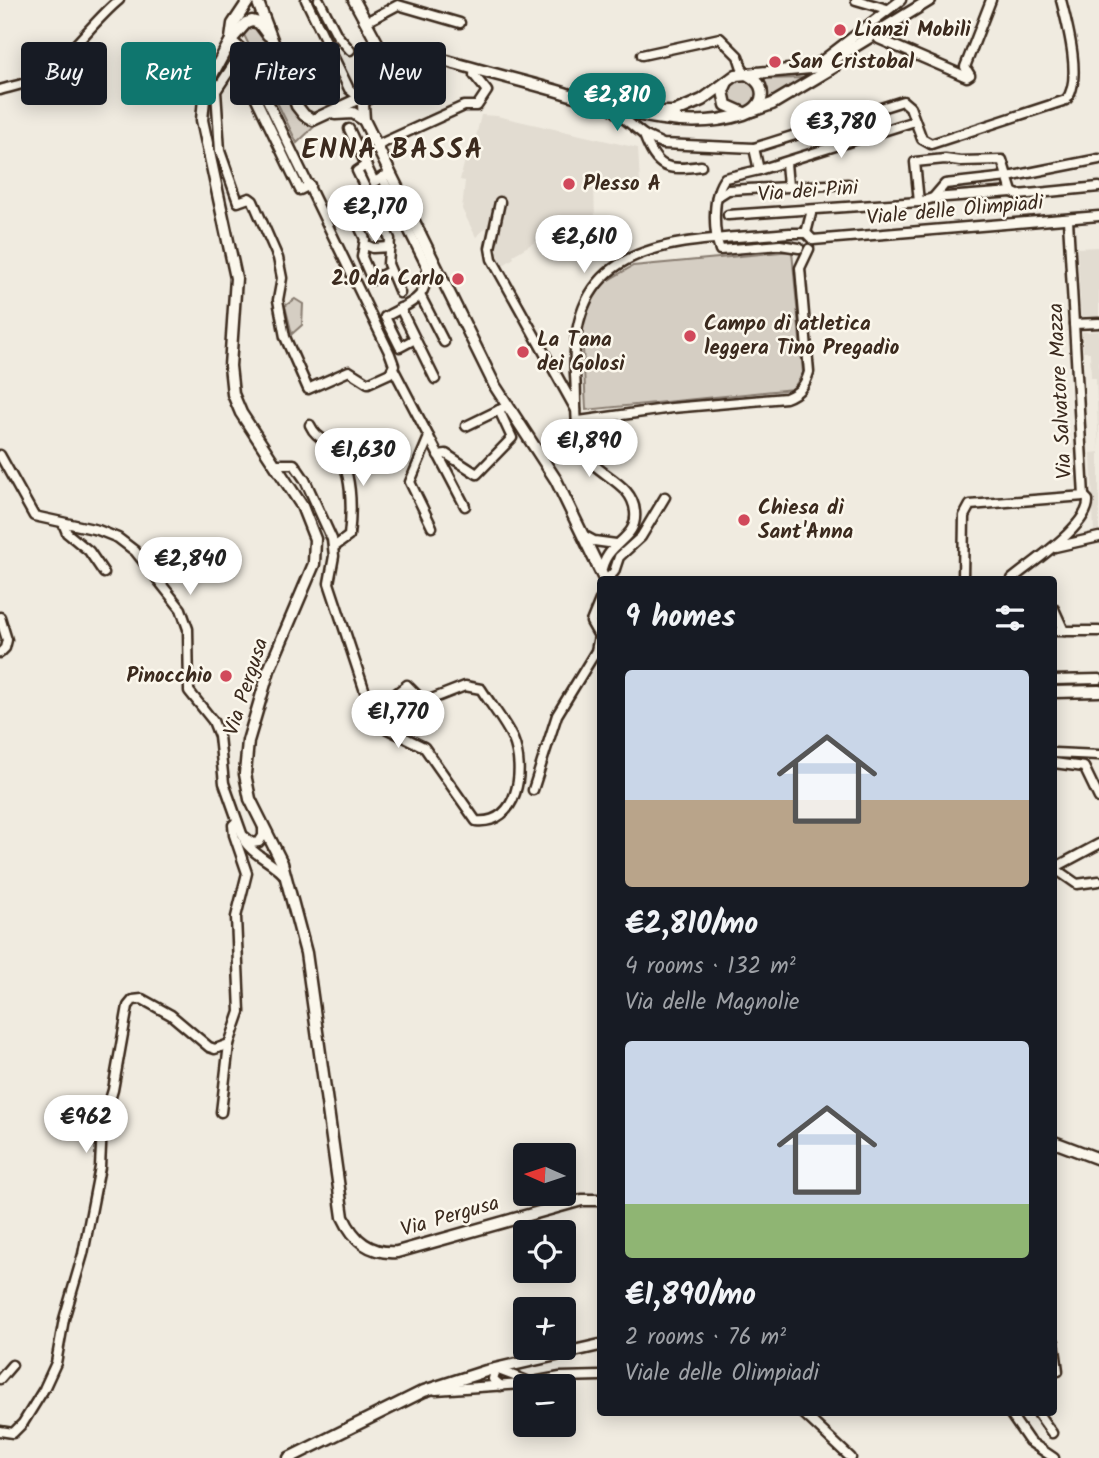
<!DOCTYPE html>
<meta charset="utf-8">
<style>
:root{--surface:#171b24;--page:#20242c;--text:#f1f3f6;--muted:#9ea1a6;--accent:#0f766e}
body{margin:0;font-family:Kalam,sans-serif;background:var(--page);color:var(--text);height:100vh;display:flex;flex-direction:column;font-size:26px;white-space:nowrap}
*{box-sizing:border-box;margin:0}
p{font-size:23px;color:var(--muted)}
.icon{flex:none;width:38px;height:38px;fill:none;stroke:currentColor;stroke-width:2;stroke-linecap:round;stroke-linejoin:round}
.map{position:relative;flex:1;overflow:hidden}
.details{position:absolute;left:597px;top:576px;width:460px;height:840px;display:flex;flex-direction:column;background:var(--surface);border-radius:7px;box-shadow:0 4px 18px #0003}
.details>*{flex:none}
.hud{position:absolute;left:21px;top:42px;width:471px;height:63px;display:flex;gap:14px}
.needle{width:46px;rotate:273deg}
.fabs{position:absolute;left:513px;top:1143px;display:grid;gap:14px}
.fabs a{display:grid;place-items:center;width:63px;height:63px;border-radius:7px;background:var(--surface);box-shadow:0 4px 18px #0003;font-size:35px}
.price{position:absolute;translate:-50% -60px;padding:0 16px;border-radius:24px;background:#fff;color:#222;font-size:23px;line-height:46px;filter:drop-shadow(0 2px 4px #0008)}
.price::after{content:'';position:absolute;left:50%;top:42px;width:21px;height:16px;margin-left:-10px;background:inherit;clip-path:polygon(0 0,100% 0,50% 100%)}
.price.on{background:var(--accent);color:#fff}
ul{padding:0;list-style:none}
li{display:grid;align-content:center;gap:14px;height:371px;padding:0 28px}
li span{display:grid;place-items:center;height:217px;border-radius:7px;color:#555}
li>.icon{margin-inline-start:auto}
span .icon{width:126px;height:126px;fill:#fffc;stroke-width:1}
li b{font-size:30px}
h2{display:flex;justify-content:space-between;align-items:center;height:84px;padding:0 28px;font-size:30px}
.chip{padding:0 24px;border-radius:7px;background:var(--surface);box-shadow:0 4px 18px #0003;font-size:24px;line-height:63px}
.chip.on{background:var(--accent);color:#fff}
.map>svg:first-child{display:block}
</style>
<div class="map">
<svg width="1099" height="1458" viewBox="0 0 1099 1458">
<rect width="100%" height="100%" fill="#f0ebe0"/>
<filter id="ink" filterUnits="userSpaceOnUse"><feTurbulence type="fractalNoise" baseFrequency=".0143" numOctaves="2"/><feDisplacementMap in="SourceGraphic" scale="14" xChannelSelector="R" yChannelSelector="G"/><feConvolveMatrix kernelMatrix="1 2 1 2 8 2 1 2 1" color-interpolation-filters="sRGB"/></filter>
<g filter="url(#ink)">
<g fill="#e2dcd1">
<path d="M481 115 497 116 638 148 640 184 594 187 595 218 578 237 547 235 513 255 514 258 502 266 495 244 502 216 497 201 489 225 476 237 462 209 465 181 460 180 468 148 473 149Z"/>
<path d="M1099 247V317L1081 318 1077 248Z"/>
<path d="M1099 331V533L1094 534 1091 453 1099 452 1096 378H1091L1090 352H1083L1082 332Z"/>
</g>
<g fill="#d5cec3" stroke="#887c70" stroke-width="2">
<path d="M249 25C276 27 276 112 315 126L297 143 244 35Z"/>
<path d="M804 78 767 100 762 79Z"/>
<circle cx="742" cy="94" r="15"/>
<path d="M792 251 803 373 793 389 586 410 582 328 590 303 605 282 633 266Z"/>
<path d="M295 299 303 304 302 325 292 334 285 306Z"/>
</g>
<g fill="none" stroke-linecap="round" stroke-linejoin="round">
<g stroke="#3b2a1e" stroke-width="13">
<g id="minor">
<path d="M306 0 349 89 355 94 368 93"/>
<path d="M319 0 337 35 350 50"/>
<path d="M856 0 887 9"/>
<path d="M366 22 398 5 460 23"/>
<path d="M879 39 967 77 970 75 965 67 991 0"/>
<path d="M231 40 243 50 390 354 394 365 390 373 368 383 349 371 308 389 285 337 278 300 282 278 278 258 253 201 249 198 238 202 220 151 216 91 243 50"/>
<path d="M642 55 720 38 738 56 744 74"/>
<path d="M236 57 300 190 310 185"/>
<path d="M815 66 901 0"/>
<path d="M0 90C12 86 25 85 36 78 65 63 92 22 119 0"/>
<path d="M612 109 644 135 663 144 754 148"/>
<path d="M349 129 366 165"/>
<path d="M644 135C657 169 666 171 701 166"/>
<path d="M376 146 464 106H477L487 91 474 75 475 69"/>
<path d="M786 163 788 186"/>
<path d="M759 170 915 121"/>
<path d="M387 175 374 182 366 165 357 171 390 239 388 264 400 293"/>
<path d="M382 177 427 267C428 300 411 302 385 317L400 347 415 339"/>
<path d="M717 197 728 190 848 184"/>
<path d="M933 198 1012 192"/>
<path d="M336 199 344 195 365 239 362 257 372 280 390 271"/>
<path d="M500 202 490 248 492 259 576 410"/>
<path d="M919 202 915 162 945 159 960 161 1002 160 1012 192 1018 195 1099 187"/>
<path d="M728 215 919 202 933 198 945 184 1008 177 1099 159"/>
<path d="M806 233 812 210"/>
<path d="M813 240 1099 216"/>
<path d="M366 245 373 248 390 247"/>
<path d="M799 248 780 245 720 250C713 231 712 194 725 178L759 170 754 148 903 101 910 107 922 139 931 144 1066 100C1083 81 1067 23 1061 0"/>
<path d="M421 297 444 342"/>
<path d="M400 308 435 379"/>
<path d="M1074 324 1099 323"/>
<path d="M393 368 465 506"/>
<path d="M579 421 672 408 786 398C799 393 805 386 809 372L800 268 809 249"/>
<path d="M310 425C316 438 325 439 334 448 353 468 352 510 349 536L334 547"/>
<path d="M466 426 501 409"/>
<path d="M429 437 410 482 432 527"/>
<path d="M0 455 34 516 98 530 118 538 135 551 181 609 188 629 189 691 213 721 219 736 224 783 245 842C254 856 272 861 284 875"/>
<path d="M438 455 446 454 477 474 512 438 499 410"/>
<path d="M277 464H294L305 480 332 539 334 556 329 583 373 716 381 726 424 747 476 821C518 825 526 770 513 739 505 722 491 705 481 689L465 686 424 702 407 685 384 703 370 708"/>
<path d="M63 523 67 533 89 551 104 573"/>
<path d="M583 535 594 541 616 544"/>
<path d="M1055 547 1099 537"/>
<path d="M601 574C605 541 638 541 635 512 633 481 593 475 582 449 574 432 577 395 575 375 567 231 685 243 790 233H806L813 240"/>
<path d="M607 579 614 572 619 557 641 537 665 497"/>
<path d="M963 579 964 516 970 505 1084 496 1068 220"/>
<path d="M1012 579C1031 563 1090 525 1088 500L1084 496"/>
<path d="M1054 609 1064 631"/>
<path d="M0 617 7 640 5 648 0 653"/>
<path d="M1054 631H1099"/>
<path d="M1054 680 1099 679"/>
<path d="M1054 753 1099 755"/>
<path d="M1054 763 1084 767 1099 798"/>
<path d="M533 790 557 715 596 651 599 636 591 622 600 600"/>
<path d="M245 837 252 843 259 842 263 836V827"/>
<path d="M1099 844 1054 868 1077 884 1099 881"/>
<path d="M221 1112 229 1044 240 1012 236 917 247 873 234 835 233 825 237 821"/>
<path d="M1054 1342 1058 1371"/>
<path d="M0 1379 12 1365"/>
<path d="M501 1386 493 1379 496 1369 527 1381"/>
<path d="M436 1390 522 1384 560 1377 600 1376"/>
<path d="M802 1412 851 1458"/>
<path d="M1009 1412 1029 1441 1054 1458"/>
<path d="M1037 1412 1052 1433"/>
<path d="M0 1431 13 1433 23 1423 44 1389 56 1363 64 1319 83 1254 100 1167 102 1126 113 1090 128 1006 133 1000 142 999 171 1015 209 1047 215 1049 229 1044"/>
</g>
</g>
<g stroke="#3b2a1e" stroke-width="15">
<g id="major">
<path d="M257 0 297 106 304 115 313 120 438 62 447 61C485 72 523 81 561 92 620 110 682 134 744 114 756 110 766 100 760 86 757 80 753 78 748 75"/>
<path d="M354 0 393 72 404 74"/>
<path d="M268 35 259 23 252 21 246 23 231 40 205 88 202 120 236 278 230 366 233 394 241 413 302 506 315 539 314 564 269 670 248 741 245 774 250 799 282 863 306 953 343 1217C354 1241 370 1254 397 1252L582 1200H600"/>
<path d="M231 39 233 24 249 0"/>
<path d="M727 82 723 91 726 105 744 113"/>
<path d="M370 94 363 104 364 120 495 386 556 480 604 579"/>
<path d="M608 101 657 112H674L702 100 736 75 821 67 930 0"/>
<path d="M752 111 772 104 834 67"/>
<path d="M335 114 353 113 364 120"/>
<path d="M1054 692 1099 691"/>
<path d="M1054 1142 1099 1159"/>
<path d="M289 1458 424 1391 486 1371 600 1345"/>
</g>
</g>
<use href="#minor" stroke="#fbf7ec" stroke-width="8"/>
<use href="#major" stroke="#fbf7ec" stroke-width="10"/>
</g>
</g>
<g fill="#d1495b" stroke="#fbf7ec" stroke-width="2.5">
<circle cx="840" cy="30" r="7"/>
<circle cx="775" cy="62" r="7"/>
<circle cx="569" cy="184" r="7"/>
<circle cx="458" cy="279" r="7"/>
<circle cx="690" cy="336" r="7"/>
<circle cx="523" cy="352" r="7"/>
<circle cx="744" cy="520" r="7"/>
<circle cx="226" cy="676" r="7"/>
</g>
<g text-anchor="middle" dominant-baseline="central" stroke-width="5" stroke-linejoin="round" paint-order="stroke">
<g font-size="21" font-weight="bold" fill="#3b2a1e" stroke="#fbf7ec" text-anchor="start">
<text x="854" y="30">Lianzi Mobili</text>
<text x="789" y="62">San Cristobal</text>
<text x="583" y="184">Plesso A</text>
<text x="444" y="279" text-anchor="end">2.0 da Carlo</text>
<text x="704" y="324">Campo di atletica<tspan x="704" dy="24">leggera Tino Pregadio</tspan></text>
<text x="537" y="340">La Tana<tspan x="537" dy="24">dei Golosi</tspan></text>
<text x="758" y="508">Chiesa di<tspan x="758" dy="24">Sant'Anna</tspan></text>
<text x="212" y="676" text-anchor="end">Pinocchio</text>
</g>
<g font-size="21" fill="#3b2a1e" stroke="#fbf7ec">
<text transform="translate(808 192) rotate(-4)">Via dei Pini</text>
<text transform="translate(955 211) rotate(-5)">Viale delle Olimpiadi</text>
<text transform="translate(1061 391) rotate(-93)">Via Salvatore Mazza</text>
<text transform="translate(247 687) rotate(-72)">Via Pergusa</text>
<text transform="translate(450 1217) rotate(-16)">Via Pergusa</text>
</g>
<g font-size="28" font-weight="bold" letter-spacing="2" fill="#3b2a1e" stroke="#fbf7ec">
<text x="393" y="150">ENNA BASSA</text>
</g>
</g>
</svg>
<div class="fabs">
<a><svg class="needle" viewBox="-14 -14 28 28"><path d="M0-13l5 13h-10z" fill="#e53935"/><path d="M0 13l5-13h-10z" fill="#9ea1a6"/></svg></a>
<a><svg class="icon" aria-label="locate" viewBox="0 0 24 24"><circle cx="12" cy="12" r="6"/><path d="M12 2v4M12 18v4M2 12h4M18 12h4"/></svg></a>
<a>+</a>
<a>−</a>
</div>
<b class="price on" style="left:617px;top:133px">€2,810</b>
<b class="price" style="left:841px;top:160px">€3,780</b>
<b class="price" style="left:375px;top:245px">€2,170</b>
<b class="price" style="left:584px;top:275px">€2,610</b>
<b class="price" style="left:589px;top:479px">€1,890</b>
<b class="price" style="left:363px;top:488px">€1,630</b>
<b class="price" style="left:190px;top:597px">€2,840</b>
<b class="price" style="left:398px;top:750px">€1,770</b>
<b class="price" style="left:86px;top:1155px">€962</b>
<div class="hud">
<a class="chip">Buy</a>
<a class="chip on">Rent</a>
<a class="chip">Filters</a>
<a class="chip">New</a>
</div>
<section class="details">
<h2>9 homes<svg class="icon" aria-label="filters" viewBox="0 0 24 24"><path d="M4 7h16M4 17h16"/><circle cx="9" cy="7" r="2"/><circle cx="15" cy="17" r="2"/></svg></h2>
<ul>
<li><span style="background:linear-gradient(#c9d6e8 60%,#b9a48a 0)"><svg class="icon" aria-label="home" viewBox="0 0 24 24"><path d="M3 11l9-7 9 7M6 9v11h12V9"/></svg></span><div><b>€2,810/mo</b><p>4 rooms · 132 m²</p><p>Via delle Magnolie</p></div></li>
<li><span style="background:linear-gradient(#c9d6e8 75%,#8fb573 0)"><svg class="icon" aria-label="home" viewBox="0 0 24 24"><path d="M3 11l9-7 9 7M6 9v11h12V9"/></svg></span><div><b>€1,890/mo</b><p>2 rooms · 76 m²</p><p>Viale delle Olimpiadi</p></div></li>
</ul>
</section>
</div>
